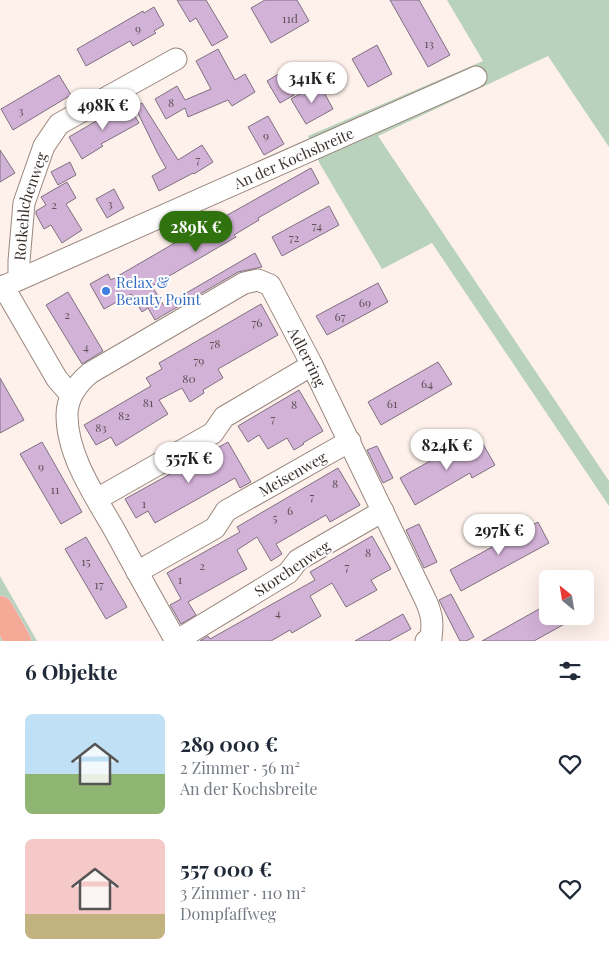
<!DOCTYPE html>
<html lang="de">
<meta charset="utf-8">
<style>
:root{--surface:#fff;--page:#f2f2f3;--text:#1f2937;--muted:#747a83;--accent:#30720d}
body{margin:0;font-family:"Playfair Display",serif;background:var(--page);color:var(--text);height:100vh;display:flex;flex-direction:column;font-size:19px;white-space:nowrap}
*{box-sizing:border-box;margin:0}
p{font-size:16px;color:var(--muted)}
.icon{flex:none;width:28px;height:28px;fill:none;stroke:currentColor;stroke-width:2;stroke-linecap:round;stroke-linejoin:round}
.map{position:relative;height:641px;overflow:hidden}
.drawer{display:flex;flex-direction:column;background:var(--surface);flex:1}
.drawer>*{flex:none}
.needle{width:32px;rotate:330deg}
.buttons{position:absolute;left:539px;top:570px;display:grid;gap:10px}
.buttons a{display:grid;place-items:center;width:55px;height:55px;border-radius:8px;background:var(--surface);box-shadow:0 5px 20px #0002;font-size:25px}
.price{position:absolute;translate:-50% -42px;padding:0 11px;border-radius:18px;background:#fff;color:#222;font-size:16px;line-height:32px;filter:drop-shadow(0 1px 2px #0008)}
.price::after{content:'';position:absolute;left:50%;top:30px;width:15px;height:11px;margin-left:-8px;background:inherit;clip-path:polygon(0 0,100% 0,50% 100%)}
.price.selected{background:var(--accent);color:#fff}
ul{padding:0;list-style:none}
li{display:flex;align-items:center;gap:15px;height:125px;padding:0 25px}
li span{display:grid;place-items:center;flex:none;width:140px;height:100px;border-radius:8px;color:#555}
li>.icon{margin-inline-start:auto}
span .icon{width:60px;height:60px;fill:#fffc;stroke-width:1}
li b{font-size:21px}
h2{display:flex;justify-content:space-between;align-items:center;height:60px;padding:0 25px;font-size:21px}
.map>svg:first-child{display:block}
</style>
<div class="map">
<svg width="609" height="641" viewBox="0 0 609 641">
<rect width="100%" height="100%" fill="#fef1eb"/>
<g fill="#b9d2bb">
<path d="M447 0H609V147L548 56 378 136 609 481V506L432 243 382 269 320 164 308 136 483 61Z"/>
<path d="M0 576 37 641H0Z"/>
</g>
<g fill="#d3b2d7" stroke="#7e7180">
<path d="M177 0H206L228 37 212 46 196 18 190 22Z"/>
<path d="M265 0H297L309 21 271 43 251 8Z"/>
<path d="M390 0H419L450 55 428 67Z"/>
<path d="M154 7 164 25 154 31 156 33 133 46 130 41 86 66 77 49 143 11 144 13Z"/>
<path d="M377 45 392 74 368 87 352 59Z"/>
<path d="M218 49 235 80 245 74 255 92 232 106 228 100 188 117 185 108 166 119 155 99 177 86 185 100 211 89 196 61Z"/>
<path d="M280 73 294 95 280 103 267 81Z"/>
<path d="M59 75 71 95 13 130 1 109Z"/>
<path d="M319 83 333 109 306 124 291 99Z"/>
<path d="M127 103 139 123 101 144 103 146 82 159 69 137Z"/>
<path d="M142 103 178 160 202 145 213 162 194 174 193 173 159 191 152 176 166 168 158 154 135 107Z"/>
<path d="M268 116 284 144 264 155 248 127Z"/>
<path d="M0 150 15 173 0 182Z"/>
<path d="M70 162 76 175 58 185 51 172Z"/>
<path d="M311 168 319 183 258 218 259 220 234 235 236 237 152 286 164 306 255 253 262 267 238 272 155 320 148 308 142 312 131 294 104 309 90 284 108 274 111 280 223 215 224 217Z"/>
<path d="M67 182 76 198 66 204 82 230 62 243 51 225 44 229 36 214V211L46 205 41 197Z"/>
<path d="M114 189 124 208 107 218 96 199Z"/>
<path d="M329 206 339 225 282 256 272 237Z"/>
<path d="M378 283 388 302 327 335 316 316Z"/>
<path d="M68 292 103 351 82 364 46 305Z"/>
<path d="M261 304 278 335 218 369 223 378 203 390 204 393 190 402 182 388 159 400 168 414 116 446 111 437 96 445 84 425 151 386 146 378 162 369 159 363Z"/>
<path d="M438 362 452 384 381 425 368 402Z"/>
<path d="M0 378 24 420 0 433Z"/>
<path d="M299 390 323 431 303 443 304 444 294 450 287 438 268 449 259 435 248 442 238 426Z"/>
<path d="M480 439 495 465 472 478 470 473 415 505 400 478 455 447 458 452Z"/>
<path d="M42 442 82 512 61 524 20 454Z"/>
<path d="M228 442 251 482 240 488 235 478 155 523 148 511 136 518 125 499Z"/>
<path d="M377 446 393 478 383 483 367 450Z"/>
<path d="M338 468 360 505 330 522 326 515 276 544 282 554 271 561 257 537 237 550 247 569 188 602 196 615 181 624 170 605 181 599 167 573 240 532 237 527Z"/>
<path d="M538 522 549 543 461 591 450 570Z"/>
<path d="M419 524 437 562 424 568 406 530Z"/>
<path d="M372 536 391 569 371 580 377 590 346 607 332 583 310 596 321 616 292 633 290 630 271 641H200L208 636 210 639 315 580 310 572Z"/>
<path d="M86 537 127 607 106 619 65 549Z"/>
<path d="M451 594 474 637 466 641H460L439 600Z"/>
<path d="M548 604V616H579L534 641H482Z"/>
<path d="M403 614 411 629 389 641H355Z"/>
</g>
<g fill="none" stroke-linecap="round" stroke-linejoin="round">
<g stroke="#98867c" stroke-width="23">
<g id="minor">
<path id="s1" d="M19 279V261L24 203 44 146 59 124 176 59"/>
<path d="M3 286 57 379 71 395"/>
<path id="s2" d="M0 288 476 77"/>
<path d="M97 499 213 433 224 417 312 365"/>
<path id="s3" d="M137 572 215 528 226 511 350 441"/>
<path id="s4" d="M176 641C155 604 135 568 115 531 95 496 67 456 67 415 67 397 77 384 90 373L244 283 258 280 270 285 312 365 426 601C432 615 433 622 431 638L426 641"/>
<path d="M176 641 288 573 298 560 383 511"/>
</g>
</g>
<g stroke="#d4d2d1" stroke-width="28">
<path id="major" d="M0 609 18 641"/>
</g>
<use href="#minor" stroke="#fff" stroke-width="21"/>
<use href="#major" stroke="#f4aa97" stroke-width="26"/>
</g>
<circle fill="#3f7fe0" stroke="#fff" stroke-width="2" cx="106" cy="291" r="5"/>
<g text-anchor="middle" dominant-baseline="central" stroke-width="4" stroke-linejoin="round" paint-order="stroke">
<g font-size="12" fill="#605258">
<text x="290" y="18">11d</text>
<text x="138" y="28">9</text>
<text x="429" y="43">13</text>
<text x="171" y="102">8</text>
<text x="21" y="110">3</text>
<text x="266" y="135">9</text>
<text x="198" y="159">7</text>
<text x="110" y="203">3</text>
<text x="54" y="204">2</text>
<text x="317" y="225">74</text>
<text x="294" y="237">72</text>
<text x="365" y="302">69</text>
<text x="67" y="314">2</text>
<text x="340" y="316">67</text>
<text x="257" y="322">76</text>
<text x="215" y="343">78</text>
<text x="86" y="346">4</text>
<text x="199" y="360">79</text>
<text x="189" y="378">80</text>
<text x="427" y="383">64</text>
<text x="148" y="402">81</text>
<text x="392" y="403">61</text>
<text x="294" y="404">8</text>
<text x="124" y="415">82</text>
<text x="273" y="418">7</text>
<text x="101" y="427">83</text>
<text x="41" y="466">9</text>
<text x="335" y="483">8</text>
<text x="55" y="489">11</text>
<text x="312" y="496">7</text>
<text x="144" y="503">1</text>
<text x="290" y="510">6</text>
<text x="275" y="517">5</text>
<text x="368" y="552">8</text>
<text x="86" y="561">15</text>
<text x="202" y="565">2</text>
<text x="347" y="566">7</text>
<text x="180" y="579">1</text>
<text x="99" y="584">17</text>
<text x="278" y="612">4</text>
</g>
<g font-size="15" fill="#3a322e" stroke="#fff">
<text stroke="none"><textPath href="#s2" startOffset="321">An der Kochsbreite</textPath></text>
<text stroke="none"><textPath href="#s1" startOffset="74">Rotkehlchenweg</textPath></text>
<text stroke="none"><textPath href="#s4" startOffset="589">Adlerring</textPath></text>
<text stroke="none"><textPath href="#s3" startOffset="186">Meisenweg</textPath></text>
<text transform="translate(292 568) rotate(-34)">Storchenweg</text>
</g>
<g font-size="15" fill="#366cbe" stroke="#fff" text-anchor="start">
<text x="116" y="282">Relax &amp;<tspan x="116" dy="17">Beauty Point</tspan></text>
</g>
</g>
</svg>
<div class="buttons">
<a><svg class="needle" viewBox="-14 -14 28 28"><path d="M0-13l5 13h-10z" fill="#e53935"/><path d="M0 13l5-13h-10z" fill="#747a83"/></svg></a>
</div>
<b class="price" style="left:312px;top:104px">341K €</b>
<b class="price" style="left:103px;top:131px">498K €</b>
<b class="price selected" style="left:196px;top:253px">289K €</b>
<b class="price" style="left:447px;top:471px">824K €</b>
<b class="price" style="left:189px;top:484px">557K €</b>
<b class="price" style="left:499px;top:556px">297K €</b>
</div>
<section class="drawer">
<h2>6 Objekte<svg class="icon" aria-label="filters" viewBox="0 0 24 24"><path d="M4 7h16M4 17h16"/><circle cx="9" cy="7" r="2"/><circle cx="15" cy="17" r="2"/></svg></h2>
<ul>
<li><span style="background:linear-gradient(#bfe0f5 60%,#8fb573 0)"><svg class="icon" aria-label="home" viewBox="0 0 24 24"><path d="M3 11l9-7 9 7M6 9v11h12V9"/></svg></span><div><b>289 000 €</b><p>2 Zimmer · 56 m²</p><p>An der Kochsbreite</p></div><svg class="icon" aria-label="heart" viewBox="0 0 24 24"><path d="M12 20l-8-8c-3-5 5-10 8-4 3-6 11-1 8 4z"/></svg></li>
<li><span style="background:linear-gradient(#f6c9c9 75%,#c2b280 0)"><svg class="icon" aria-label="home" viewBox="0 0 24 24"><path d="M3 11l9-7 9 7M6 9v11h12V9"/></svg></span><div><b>557 000 €</b><p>3 Zimmer · 110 m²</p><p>Dompfaffweg</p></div><svg class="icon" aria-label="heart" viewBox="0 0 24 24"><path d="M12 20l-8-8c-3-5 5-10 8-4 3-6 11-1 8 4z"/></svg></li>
</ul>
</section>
